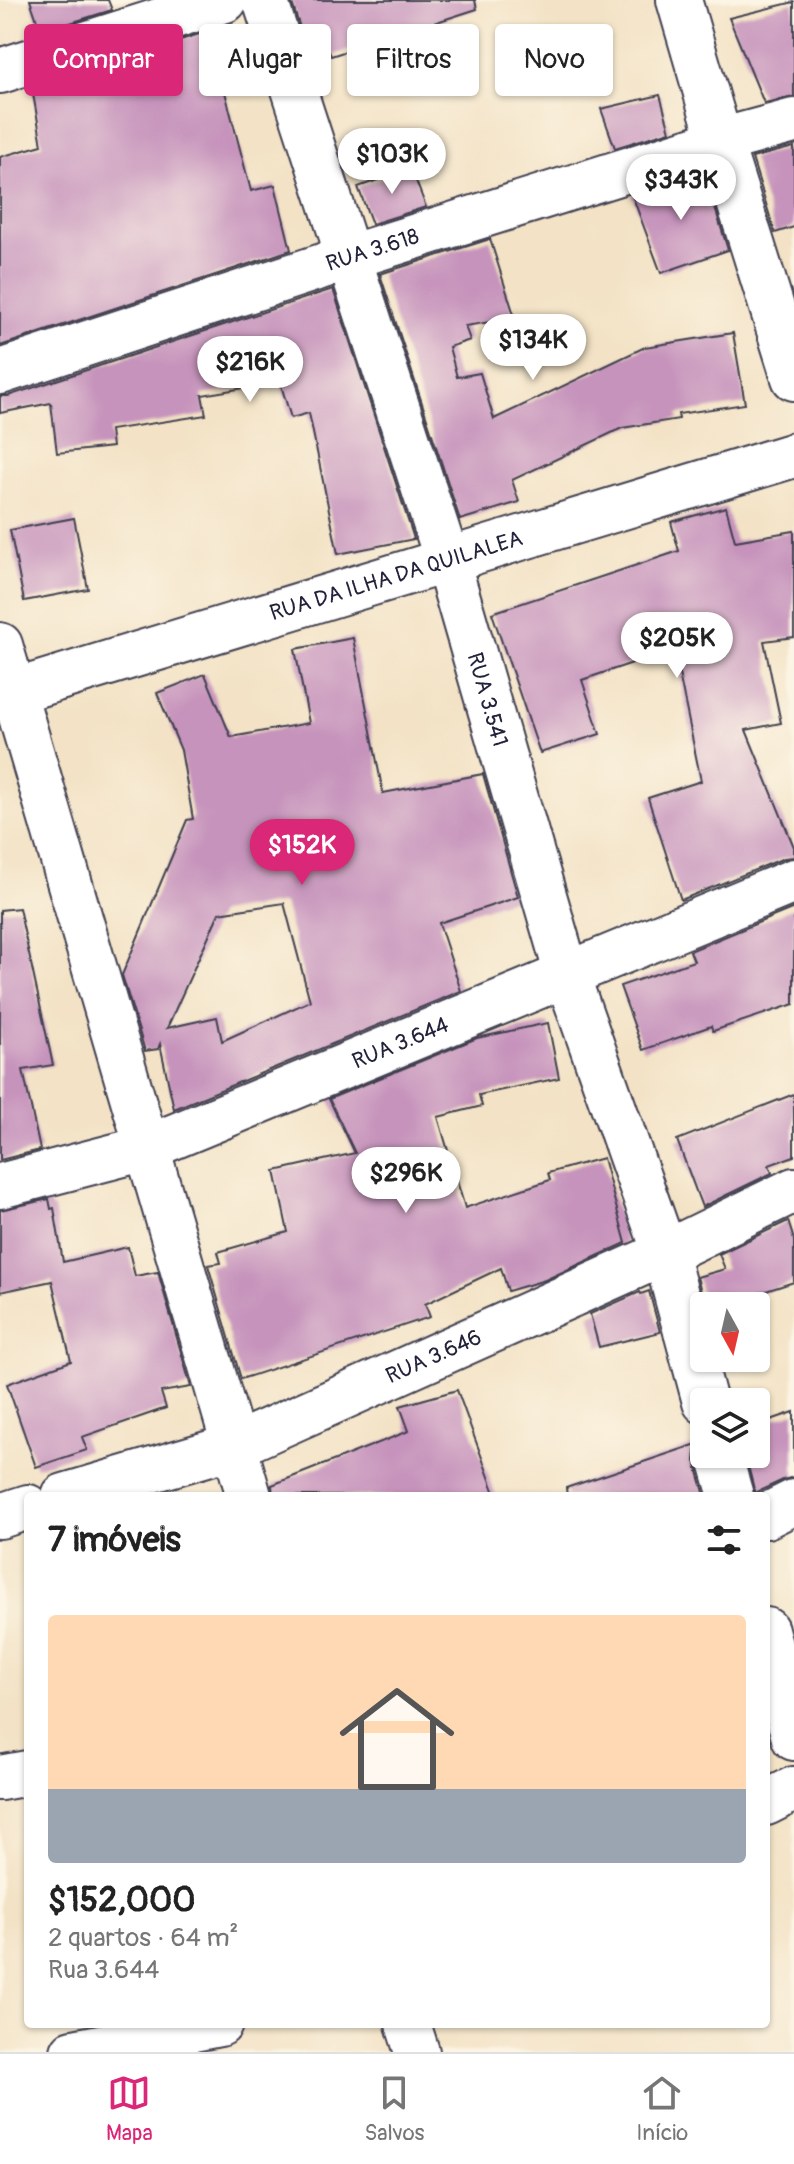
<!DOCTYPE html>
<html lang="pt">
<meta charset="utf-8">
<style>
:root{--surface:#fff;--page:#f6f6f6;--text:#222;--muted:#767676;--line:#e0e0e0;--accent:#db2777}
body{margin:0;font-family:Pangolin,sans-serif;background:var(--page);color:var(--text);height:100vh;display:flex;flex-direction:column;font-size:30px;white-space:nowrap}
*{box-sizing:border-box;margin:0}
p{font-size:26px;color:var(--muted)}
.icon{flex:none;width:44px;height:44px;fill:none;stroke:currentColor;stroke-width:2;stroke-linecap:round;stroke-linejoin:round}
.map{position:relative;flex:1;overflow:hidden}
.drawer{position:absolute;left:24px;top:1492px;width:746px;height:536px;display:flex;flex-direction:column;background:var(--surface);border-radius:8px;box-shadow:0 2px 6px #0004}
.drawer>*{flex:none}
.top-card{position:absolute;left:24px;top:24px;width:746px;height:72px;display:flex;gap:16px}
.needle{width:52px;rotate:172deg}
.controls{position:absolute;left:690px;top:1292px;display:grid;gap:16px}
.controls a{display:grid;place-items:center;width:80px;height:80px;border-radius:8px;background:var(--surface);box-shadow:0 2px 6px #0004;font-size:40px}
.price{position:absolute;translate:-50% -68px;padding:0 18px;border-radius:28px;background:#fff;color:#222;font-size:26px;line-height:52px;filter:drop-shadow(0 2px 4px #0008)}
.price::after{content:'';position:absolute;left:50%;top:48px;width:24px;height:18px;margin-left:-12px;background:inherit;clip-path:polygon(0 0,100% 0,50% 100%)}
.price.active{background:var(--accent);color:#fff}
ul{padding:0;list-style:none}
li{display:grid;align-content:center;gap:16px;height:424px;padding:0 24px}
li span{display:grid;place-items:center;height:248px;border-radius:8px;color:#555}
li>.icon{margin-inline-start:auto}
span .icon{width:144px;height:144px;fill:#fffc;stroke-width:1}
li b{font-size:34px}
h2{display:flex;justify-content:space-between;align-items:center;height:96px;padding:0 24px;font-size:34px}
.pill{padding:0 28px;border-radius:8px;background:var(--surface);box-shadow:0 2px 6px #0004;font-size:28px;line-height:72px}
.pill.active{background:var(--accent);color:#fff}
.tabs{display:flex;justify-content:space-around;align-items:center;height:112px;border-top:2px solid var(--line);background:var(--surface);font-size:22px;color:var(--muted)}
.tabs a{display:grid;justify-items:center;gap:4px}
.tabs .active{color:var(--accent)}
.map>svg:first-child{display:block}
</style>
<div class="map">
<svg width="794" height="2052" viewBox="0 0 794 2052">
<rect width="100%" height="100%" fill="#fcf5e5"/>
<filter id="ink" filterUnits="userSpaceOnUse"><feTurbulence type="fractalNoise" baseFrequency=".0125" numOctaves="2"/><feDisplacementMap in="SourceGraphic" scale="16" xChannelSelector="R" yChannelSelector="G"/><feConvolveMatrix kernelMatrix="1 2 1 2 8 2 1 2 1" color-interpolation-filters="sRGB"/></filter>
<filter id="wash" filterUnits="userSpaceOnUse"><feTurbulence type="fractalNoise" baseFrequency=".006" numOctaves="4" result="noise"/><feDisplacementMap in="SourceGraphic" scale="32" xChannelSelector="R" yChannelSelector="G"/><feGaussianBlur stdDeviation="1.8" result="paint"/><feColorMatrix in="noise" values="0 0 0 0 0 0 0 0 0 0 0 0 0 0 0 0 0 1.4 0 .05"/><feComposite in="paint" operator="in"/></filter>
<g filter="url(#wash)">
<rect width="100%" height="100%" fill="#f3e2c5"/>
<g id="blocks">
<g fill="#c693bc" fill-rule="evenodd">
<path d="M30 0H108L112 10 41 32Z"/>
<path d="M291 0H475L477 9 331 56 329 51 310 58Z"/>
<path d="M794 2V97L764 103 729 18Z"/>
<path d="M212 30 222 72 220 73 251 191 275 185 291 250 0 346V157L42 145 32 88 59 84 58 79Z"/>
<path d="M660 95 670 131 615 148 601 109Z"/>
<path d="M794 147V227L775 233 752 158Z"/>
<path d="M411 168 426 207 372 224 358 187Z"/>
<path d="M704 172 728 250 661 273 632 195Z"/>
<path d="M490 239 515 318 465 326 470 340 449 347 457 377 480 373 494 419 645 347 733 333 745 404 678 414 679 419 622 428 512 480 519 502 460 520 380 274Z"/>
<path d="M333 289 414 539 338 554 309 413 291 418 280 382 202 395 206 415 110 430 112 447 57 453 51 403 0 413V396H8Z"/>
<path d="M726 507 735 541 794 531V637L764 641 781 723 746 730 794 847V857L784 858 681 900 648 798 701 781 674 649 582 680 600 734 540 753 492 613 679 551 671 522Z"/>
<path d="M74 518 88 589 24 601 10 530Z"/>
<path d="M353 638 383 793 483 774 518 897 439 923 461 991 174 1109 160 1044 158 1049 145 1051 122 975 187 820 193 819 181 750 157 693 205 674 231 737 309 723 295 649ZM284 903 310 1001 222 1041 217 1017 167 1028 219 913Z"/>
<path d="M19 908 53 1065 23 1070 40 1150 0 1160V910Z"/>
<path d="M794 908V1004L713 1031 711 1026 643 1050 620 986 694 961 690 951Z"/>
<path d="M548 1023 559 1078 479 1095 482 1106 438 1117 465 1208 550 1180 548 1173 603 1158 626 1243 545 1280 508 1291 501 1268 425 1304 430 1317 241 1379 208 1265 221 1263 218 1252 288 1232 275 1171 355 1153 329 1099 477 1038Z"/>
<path d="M794 1094V1156L769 1165 772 1173 702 1207 677 1140Z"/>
<path d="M49 1199 51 1209 54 1208 63 1262 128 1247 135 1276 158 1272 191 1387 161 1392 166 1408 82 1437 87 1450 36 1467 7 1384 71 1361 52 1281 0 1292V1210Z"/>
<path d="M788 1221 794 1240V1282L744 1298 747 1306H705L697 1277 725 1269 719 1254Z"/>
<path d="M649 1291 660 1332 599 1347 590 1314 640 1292 641 1294Z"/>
<path d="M457 1390 496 1496H273L272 1485 409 1431 400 1406Z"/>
<path d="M794 1412V1477L783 1480 755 1493 745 1454H756V1425Z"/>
<path d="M697 1444 695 1461 705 1496H567L566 1488Z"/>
</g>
</g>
</g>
<g filter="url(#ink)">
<use href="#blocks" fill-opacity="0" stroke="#413f50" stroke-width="2"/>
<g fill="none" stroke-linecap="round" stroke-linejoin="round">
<g stroke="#413f50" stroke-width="48">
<g id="minor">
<path id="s1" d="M265 0 447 560 567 975 665 1253 705 1402"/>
<path d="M679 0 720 141 794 378"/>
<path d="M0 71 225 0"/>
<path id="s2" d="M0 372 350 257 720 141 794 121"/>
<path d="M0 645 249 1496"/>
<path id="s3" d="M0 696 794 455"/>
<path id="s4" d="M0 1186 146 1148 794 881"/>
<path d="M719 1454 731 1496"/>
<path id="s5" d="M64 1496 234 1446 665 1253 794 1190"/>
<path d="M0 1516 28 1507"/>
<path d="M766 1516 794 1502"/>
<path d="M766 1630 794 1738"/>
<path d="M0 1778 28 1773"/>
<path d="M766 1803 794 1789"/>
<path d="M408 2024 417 2052"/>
<path d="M73 2052 220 2024"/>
</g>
</g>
<use href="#minor" stroke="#fff" stroke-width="44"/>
</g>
</g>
<g text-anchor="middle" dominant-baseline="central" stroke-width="7" stroke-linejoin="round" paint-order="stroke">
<g font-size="22" fill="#22223b" stroke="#fcf5e5">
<text stroke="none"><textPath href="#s2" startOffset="392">RUA 3.618</textPath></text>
<text stroke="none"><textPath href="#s3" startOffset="414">RUA DA ILHA DA QUILALEA</textPath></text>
<text stroke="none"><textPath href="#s1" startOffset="734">RUA 3.541</textPath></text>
<text stroke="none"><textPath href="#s4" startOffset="426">RUA 3.644</textPath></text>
<text stroke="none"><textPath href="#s5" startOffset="396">RUA 3.646</textPath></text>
</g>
</g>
</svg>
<div class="controls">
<a><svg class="needle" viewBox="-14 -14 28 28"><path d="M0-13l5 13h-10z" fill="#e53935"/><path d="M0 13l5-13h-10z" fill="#767676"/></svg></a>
<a><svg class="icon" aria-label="layers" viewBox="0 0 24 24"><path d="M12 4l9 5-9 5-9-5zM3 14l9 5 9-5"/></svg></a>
</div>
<b class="price" style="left:392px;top:196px">$103K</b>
<b class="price" style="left:681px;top:222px">$343K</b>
<b class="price" style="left:533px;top:382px">$134K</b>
<b class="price" style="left:250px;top:404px">$216K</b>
<b class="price" style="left:677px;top:680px">$205K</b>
<b class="price active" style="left:302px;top:887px">$152K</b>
<b class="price" style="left:406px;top:1215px">$296K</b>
<div class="top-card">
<a class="pill active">Comprar</a>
<a class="pill">Alugar</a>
<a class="pill">Filtros</a>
<a class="pill">Novo</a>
</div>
<section class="drawer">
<h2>7 imóveis<svg class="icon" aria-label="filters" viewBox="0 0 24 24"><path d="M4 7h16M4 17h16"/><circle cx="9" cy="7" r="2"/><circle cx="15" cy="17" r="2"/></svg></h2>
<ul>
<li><span style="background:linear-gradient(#ffd9b3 70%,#9aa5b1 0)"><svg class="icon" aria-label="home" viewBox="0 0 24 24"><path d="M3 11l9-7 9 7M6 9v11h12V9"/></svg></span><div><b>$152,000</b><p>2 quartos · 64 m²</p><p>Rua 3.644</p></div></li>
</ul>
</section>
</div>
<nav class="tabs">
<a class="active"><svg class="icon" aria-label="map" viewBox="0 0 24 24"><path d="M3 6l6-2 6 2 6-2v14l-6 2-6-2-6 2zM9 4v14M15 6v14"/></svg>Mapa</a>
<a><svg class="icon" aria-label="saved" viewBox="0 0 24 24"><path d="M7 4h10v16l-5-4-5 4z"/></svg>Salvos</a>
<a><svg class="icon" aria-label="home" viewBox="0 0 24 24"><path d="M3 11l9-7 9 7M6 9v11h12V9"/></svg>Início</a>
</nav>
